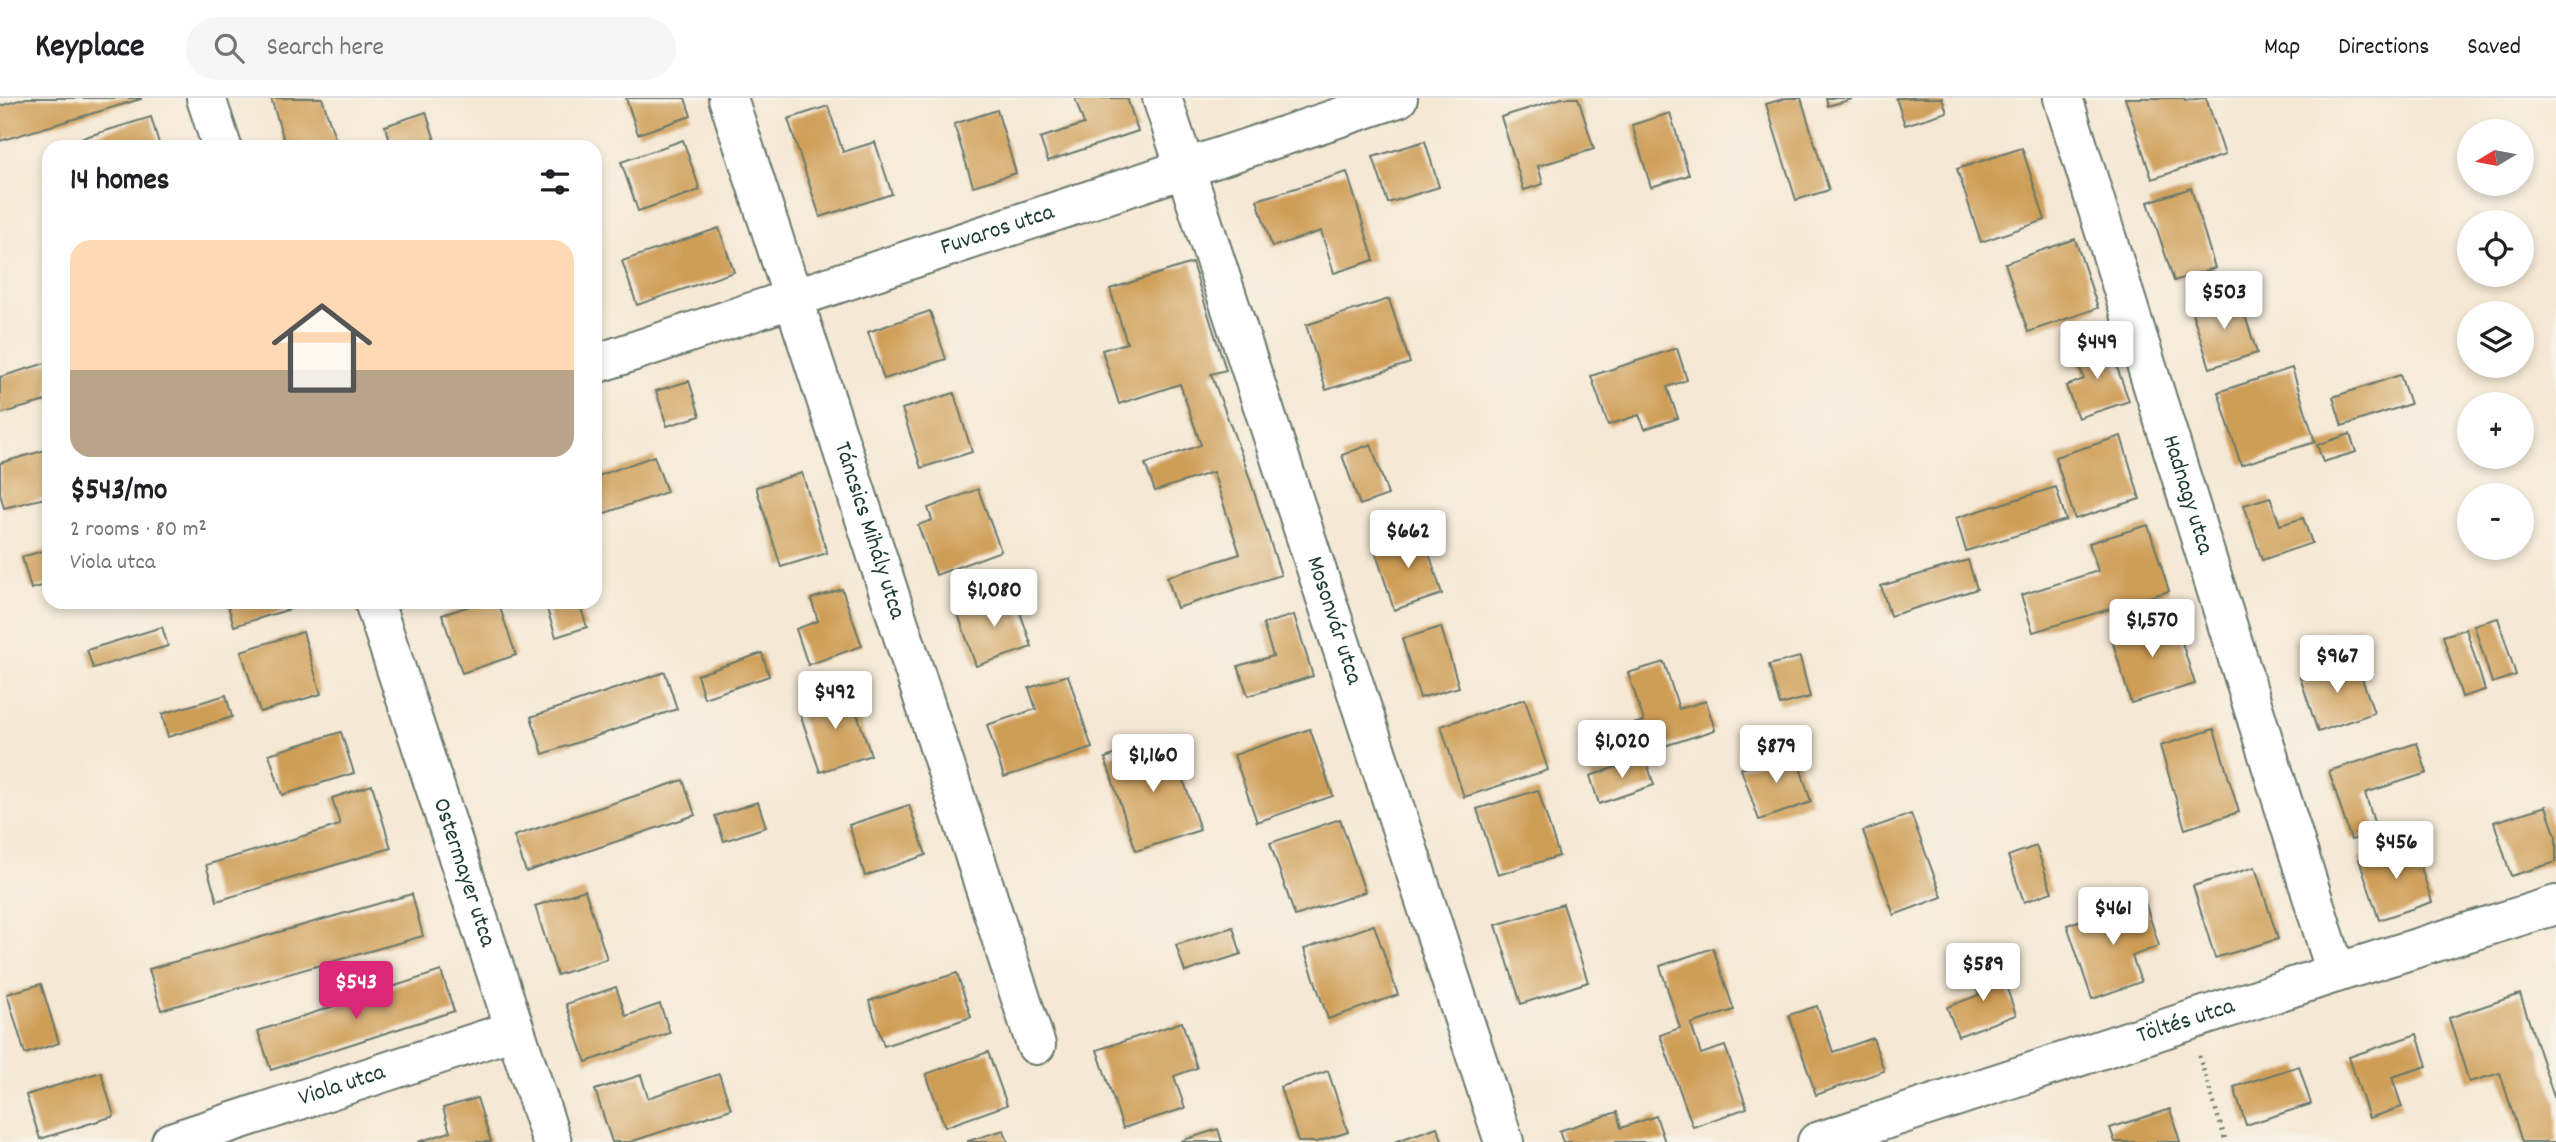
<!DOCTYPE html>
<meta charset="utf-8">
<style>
:root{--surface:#fff;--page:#f6f6f6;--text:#202124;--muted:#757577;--line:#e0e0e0;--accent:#db2777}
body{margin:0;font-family:Dekko,sans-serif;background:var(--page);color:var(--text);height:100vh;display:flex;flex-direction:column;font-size:26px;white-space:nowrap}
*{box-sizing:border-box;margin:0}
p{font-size:23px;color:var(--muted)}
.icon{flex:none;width:38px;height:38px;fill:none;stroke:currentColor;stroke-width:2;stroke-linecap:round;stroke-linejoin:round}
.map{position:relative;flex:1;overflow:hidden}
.panel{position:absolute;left:42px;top:42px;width:560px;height:469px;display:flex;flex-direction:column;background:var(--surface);border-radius:21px;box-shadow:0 4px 10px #0003}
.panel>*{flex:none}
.needle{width:46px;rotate:260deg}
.tools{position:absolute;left:2457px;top:21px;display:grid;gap:14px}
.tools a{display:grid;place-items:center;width:77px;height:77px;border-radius:50%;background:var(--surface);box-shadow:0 4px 10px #0003;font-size:35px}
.price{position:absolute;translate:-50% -60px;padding:0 16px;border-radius:7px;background:#fff;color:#222;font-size:23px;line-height:46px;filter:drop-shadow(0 2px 4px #0008)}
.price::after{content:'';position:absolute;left:50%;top:42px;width:21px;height:16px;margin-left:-10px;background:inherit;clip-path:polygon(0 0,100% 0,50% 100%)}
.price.on{background:var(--accent);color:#fff}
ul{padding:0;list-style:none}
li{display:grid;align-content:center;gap:14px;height:371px;padding:0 28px}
li span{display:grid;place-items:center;height:217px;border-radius:21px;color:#555}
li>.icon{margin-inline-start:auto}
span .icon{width:126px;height:126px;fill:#fffc;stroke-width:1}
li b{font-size:30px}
h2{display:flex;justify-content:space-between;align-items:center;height:84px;padding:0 28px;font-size:30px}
header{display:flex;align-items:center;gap:42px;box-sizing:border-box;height:98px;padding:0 35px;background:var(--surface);border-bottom:2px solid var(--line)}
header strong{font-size:33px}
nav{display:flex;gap:38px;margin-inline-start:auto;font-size:24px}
.search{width:490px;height:63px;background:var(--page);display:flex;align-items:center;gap:18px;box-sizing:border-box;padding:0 24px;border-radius:38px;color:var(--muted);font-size:26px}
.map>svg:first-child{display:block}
</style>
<header>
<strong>Keyplace</strong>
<div class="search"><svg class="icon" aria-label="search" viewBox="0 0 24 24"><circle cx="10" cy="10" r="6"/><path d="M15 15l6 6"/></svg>Search here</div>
<nav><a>Map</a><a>Directions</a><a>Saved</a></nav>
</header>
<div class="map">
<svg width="2556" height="1044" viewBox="0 0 2556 1044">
<rect width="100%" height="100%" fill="#f7f3e8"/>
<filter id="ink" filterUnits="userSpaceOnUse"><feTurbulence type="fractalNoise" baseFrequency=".0143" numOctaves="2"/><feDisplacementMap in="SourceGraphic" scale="14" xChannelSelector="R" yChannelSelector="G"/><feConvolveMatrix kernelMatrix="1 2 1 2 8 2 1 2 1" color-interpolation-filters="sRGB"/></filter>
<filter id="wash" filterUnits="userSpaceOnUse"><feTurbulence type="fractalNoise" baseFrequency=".00686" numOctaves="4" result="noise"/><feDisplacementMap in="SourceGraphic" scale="28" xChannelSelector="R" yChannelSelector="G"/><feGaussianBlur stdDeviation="1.57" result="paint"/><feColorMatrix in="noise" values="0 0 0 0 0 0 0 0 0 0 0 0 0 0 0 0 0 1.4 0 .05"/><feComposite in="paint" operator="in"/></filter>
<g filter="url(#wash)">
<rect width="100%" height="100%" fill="#f5e8d4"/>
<g id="blocks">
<g fill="#cf9e57">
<path d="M26 0H141V1L0 43V8Z"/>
<path d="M271 0H322L338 49H286Z"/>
<path d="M626 0H685L691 18 638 36Z"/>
<path d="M1075 0H1127L1138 33 1048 63 1040 40 1084 26Z"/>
<path d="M1562 0H1578L1594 51 1538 68 1543 86 1524 92 1501 19Z"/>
<path d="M1787 0H1801L1829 92 1796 102 1766 6Z"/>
<path d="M1826 0H1852V1L1828 8Z"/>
<path d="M1896 0H1942L1947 14 1905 27Z"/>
<path d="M2125 0H2184L2185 2 2206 0 2225 57 2152 81Z"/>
<path d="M828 8 843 54 875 44 892 96 820 119 788 21Z"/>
<path d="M997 12 1016 75 973 88 954 26Z"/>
<path d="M426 14 437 49H392L385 28Z"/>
<path d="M1670 15 1689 77 1651 89 1632 27Z"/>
<path d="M151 19 160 49H84L82 40Z"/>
<path d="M683 42 700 92 638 113 621 64Z"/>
<path d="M1425 43 1439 89 1388 105 1373 59Z"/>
<path d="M2022 50 2045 122 1981 144 1957 71Z"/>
<path d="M1347 74 1374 162 1334 175 1321 133 1272 149 1257 102Z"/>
<path d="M2191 90 2215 170 2174 183 2148 104Z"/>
<path d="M719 130 734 174 637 207 622 163Z"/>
<path d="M2075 141 2098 210 2028 234 2005 165Z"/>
<path d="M1192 165 1226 272 1211 276 1244 363 1281 477 1177 510 1167 479 1240 456 1213 374 1155 393 1145 366 1201 347 1180 286 1119 306 1102 252 1127 245 1110 191Z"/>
<path d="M2238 196 2257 255 2210 270 2191 211Z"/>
<path d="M1389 201 1410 265 1326 292 1306 227Z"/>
<path d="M930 213 946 261 884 281 868 234Z"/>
<path d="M2107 241 2129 303 2078 320 2066 288 2084 281 2074 253Z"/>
<path d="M1677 250 1687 282 1667 289 1678 320 1645 331 1639 317 1608 327 1591 278Z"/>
<path d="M49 264V302L0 316V279Z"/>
<path d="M2292 270 2315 344 2241 367 2218 294Z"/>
<path d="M2400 277 2410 306 2342 328 2333 299Z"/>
<path d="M689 283 700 318 667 328 656 293Z"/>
<path d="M954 295 972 354 921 370 902 311Z"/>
<path d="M2350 336 2356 354 2323 364 2317 347Z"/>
<path d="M2121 338 2140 401 2075 421 2055 359Z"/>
<path d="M1371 346 1388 397 1360 407 1342 357Z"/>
<path d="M49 351V399L4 410 0 395V365Z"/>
<path d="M654 358 667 394 596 418 595 379Z"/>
<path d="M802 375 827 455 781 469 756 389Z"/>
<path d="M2056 389 2066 422 1966 453 1956 420Z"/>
<path d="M978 391 1001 453 936 477 918 427 932 422 928 410Z"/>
<path d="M2270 399 2280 427 2303 420 2312 445 2262 462 2244 407Z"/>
<path d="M2148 427 2169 493 2033 534 2021 497 2098 473 2089 445Z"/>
<path d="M1422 433 1442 496 1394 512 1374 449Z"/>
<path d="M49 451V486L31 491 22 459Z"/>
<path d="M1968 462 1977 491 1890 518 1881 488Z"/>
<path d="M842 491 862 548 808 567 796 531 818 523 811 501Z"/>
<path d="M1013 494 1032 549 976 568 957 513Z"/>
<path d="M227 504H295L297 509 234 528Z"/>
<path d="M482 504H498L516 557 462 575 442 517Z"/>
<path d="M548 504H579L587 529 556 539 545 505Z"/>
<path d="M2173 516 2195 586 2131 605 2110 535Z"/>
<path d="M1294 517 1313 578 1248 598 1238 568 1273 558 1263 526Z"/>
<path d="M2498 520 2516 577 2492 585 2474 527Z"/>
<path d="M162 529 168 548 93 570 87 552Z"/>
<path d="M1441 529 1459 589 1420 600 1402 541Z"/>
<path d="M2466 531 2485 592 2462 599 2443 538Z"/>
<path d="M303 534 321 596 260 614 241 553Z"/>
<path d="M762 555 769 578 704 600 697 577Z"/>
<path d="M1800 559 1810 599 1780 607 1769 567Z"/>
<path d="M2355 560 2374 615 2318 634 2300 579Z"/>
<path d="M1664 564 1679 611 1706 603 1715 632 1623 661 1613 632 1644 623 1628 575Z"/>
<path d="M665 574 677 611 543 656 531 619Z"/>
<path d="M1068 577 1092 650 1004 679 987 627 1036 611 1029 590Z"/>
<path d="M849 592 871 657 820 674 798 610Z"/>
<path d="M226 597 232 619 168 639 162 616Z"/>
<path d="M1525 601 1548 672 1464 699 1441 628Z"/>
<path d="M1310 631 1333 698 1257 724 1234 657Z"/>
<path d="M2214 631 2239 714 2185 731 2160 648Z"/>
<path d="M341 634 354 675 282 697 269 656Z"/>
<path d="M1169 638 1200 732 1136 753 1105 660Z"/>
<path d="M2417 645 2427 675 2365 695 2377 734 2351 742 2329 673Z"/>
<path d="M1795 653 1811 704 1759 722 1741 671Z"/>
<path d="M1645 659 1654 687 1599 706 1590 678Z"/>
<path d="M683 682 695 717 526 774 514 738Z"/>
<path d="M372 687 391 750 217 803 206 767 340 727 332 700Z"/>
<path d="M1538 692 1559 758 1498 777 1477 711Z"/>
<path d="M758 704 766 729 724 743 715 718Z"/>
<path d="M909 707 926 757 865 778 849 727Z"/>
<path d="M2546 708 2556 739V764L2511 778 2494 724Z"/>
<path d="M1911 716 1942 799 1894 817 1863 733Z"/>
<path d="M1340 721 1365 794 1295 818 1270 745Z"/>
<path d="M2413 744 2432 804 2379 822 2359 761Z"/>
<path d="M2036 748 2052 794 2024 804 2008 758Z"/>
<path d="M2255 769 2278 841 2215 860 2193 788Z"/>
<path d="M585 792 607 861 557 877 535 808Z"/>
<path d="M412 796 423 838 161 912 149 871Z"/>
<path d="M2144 801 2159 848 2132 858 2141 884 2092 901 2067 827Z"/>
<path d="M1563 806 1588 884 1521 906 1496 827Z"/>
<path d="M1374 827 1398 897 1328 921 1304 851Z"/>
<path d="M1233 829 1241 856 1185 874 1176 847Z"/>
<path d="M1713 850 1734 912 1691 926 1701 956 1725 948 1747 1010 1693 1029 1660 937 1680 930 1660 868Z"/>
<path d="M1998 865 2016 917 1958 938 1947 909 1979 897 1971 875Z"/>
<path d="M441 873 454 913 271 972 258 933Z"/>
<path d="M957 875 971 919 884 948 869 903Z"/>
<path d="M41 886 59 945 25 956 7 896Z"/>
<path d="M616 889 626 918 660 906 670 935 586 964 566 906Z"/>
<path d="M2520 896 2556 1005V1044H2522L2500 975 2469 984 2449 920Z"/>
<path d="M1817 908 1833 954 1873 940 1884 973 1816 997 1789 917Z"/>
<path d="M1182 924 1197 970 1174 978 1185 1010 1123 1030 1097 952Z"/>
<path d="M2417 936 2427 968 2392 979 2402 1009 2369 1020 2349 959Z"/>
<path d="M988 954 1007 1007 945 1029 926 976Z"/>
<path d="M2299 968 2311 1006 2246 1027 2234 989Z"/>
<path d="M1328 973 1348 1034 1317 1044H1298L1280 989Z"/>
<path d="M101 974 114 1018 40 1041 26 997Z"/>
<path d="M719 976 731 1011 630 1044H612L595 992 641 977 648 1000Z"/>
<path d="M477 1000 491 1044H418L450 1034 443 1010Z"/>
<path d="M2170 1011 2180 1044H2115L2110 1030Z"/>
<path d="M1617 1014 1621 1030 1656 1018 1665 1044H1563L1559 1033Z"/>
<path d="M1437 1029 1443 1044H1394Z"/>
<path d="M1218 1031 1222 1044H1181V1043Z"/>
<path d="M1004 1032 1008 1044H968V1043Z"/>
</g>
</g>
</g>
<g filter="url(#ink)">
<use href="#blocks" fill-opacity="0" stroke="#6a796c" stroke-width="2"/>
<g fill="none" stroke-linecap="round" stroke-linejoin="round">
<g stroke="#6a796c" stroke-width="42">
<g id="minor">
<path d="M206 0 222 49"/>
<path id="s1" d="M728 0 1036 947"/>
<path id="s2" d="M1162 0 1504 1044"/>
<path id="s3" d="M2063 0 2336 875"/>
<path id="s4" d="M595 266 1398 0"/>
<path id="s5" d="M374 504 552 1044"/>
<path id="s6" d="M171 1044 514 932"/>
<path id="s7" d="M1817 1044 2336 875 2556 807"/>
</g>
</g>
<path stroke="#6a796c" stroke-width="4.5" stroke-dasharray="2 5" stroke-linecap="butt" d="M2199 958 2226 1044"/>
<use href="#minor" stroke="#fff" stroke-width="38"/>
</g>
</g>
<g text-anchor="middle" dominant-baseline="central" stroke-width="5" stroke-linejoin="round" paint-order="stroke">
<g font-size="24" fill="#1f3d34" stroke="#f7f3e8">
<text stroke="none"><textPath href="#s4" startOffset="424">Fuvaros utca</textPath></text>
<text stroke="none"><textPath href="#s3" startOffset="416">Hadnagy utca</textPath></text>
<text stroke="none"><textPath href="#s1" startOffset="455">Táncsics Mihály utca</textPath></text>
<text stroke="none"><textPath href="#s2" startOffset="550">Mosonvár utca</textPath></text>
<text stroke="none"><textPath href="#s5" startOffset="285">Ostermayer utca</textPath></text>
<text stroke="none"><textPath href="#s7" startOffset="388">Töltés utca</textPath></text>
<text stroke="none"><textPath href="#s6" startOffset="180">Viola utca</textPath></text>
</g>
</g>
</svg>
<div class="tools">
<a><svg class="needle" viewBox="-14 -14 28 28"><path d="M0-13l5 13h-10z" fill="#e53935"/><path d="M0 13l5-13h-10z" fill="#757577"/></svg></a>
<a><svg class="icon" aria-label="locate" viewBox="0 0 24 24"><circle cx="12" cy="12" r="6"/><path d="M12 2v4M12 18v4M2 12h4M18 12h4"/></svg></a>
<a><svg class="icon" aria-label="layers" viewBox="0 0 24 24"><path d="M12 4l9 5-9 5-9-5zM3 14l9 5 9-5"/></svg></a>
<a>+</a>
<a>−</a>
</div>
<b class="price" style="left:2224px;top:233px">$503</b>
<b class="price" style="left:2097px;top:283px">$449</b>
<b class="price" style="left:1408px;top:472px">$662</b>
<b class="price" style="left:994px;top:531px">$1,080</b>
<b class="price" style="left:2152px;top:561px">$1,570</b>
<b class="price" style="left:2337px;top:597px">$967</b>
<b class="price" style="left:835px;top:633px">$492</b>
<b class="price" style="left:1622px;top:682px">$1,020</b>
<b class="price" style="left:1776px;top:687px">$879</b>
<b class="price" style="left:1153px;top:696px">$1,160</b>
<b class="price" style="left:2396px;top:783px">$456</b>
<b class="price" style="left:2113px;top:849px">$461</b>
<b class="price" style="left:1983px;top:905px">$589</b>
<b class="price on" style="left:356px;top:923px">$543</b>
<section class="panel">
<h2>14 homes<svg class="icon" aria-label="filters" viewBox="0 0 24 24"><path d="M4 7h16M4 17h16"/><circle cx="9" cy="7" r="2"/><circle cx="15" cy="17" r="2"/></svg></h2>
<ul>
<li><span style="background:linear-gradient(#ffd9b3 60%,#b9a48a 0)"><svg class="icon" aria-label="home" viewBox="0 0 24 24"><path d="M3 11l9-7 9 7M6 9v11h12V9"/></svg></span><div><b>$543/mo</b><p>2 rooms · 80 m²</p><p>Viola utca</p></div></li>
</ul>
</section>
</div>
